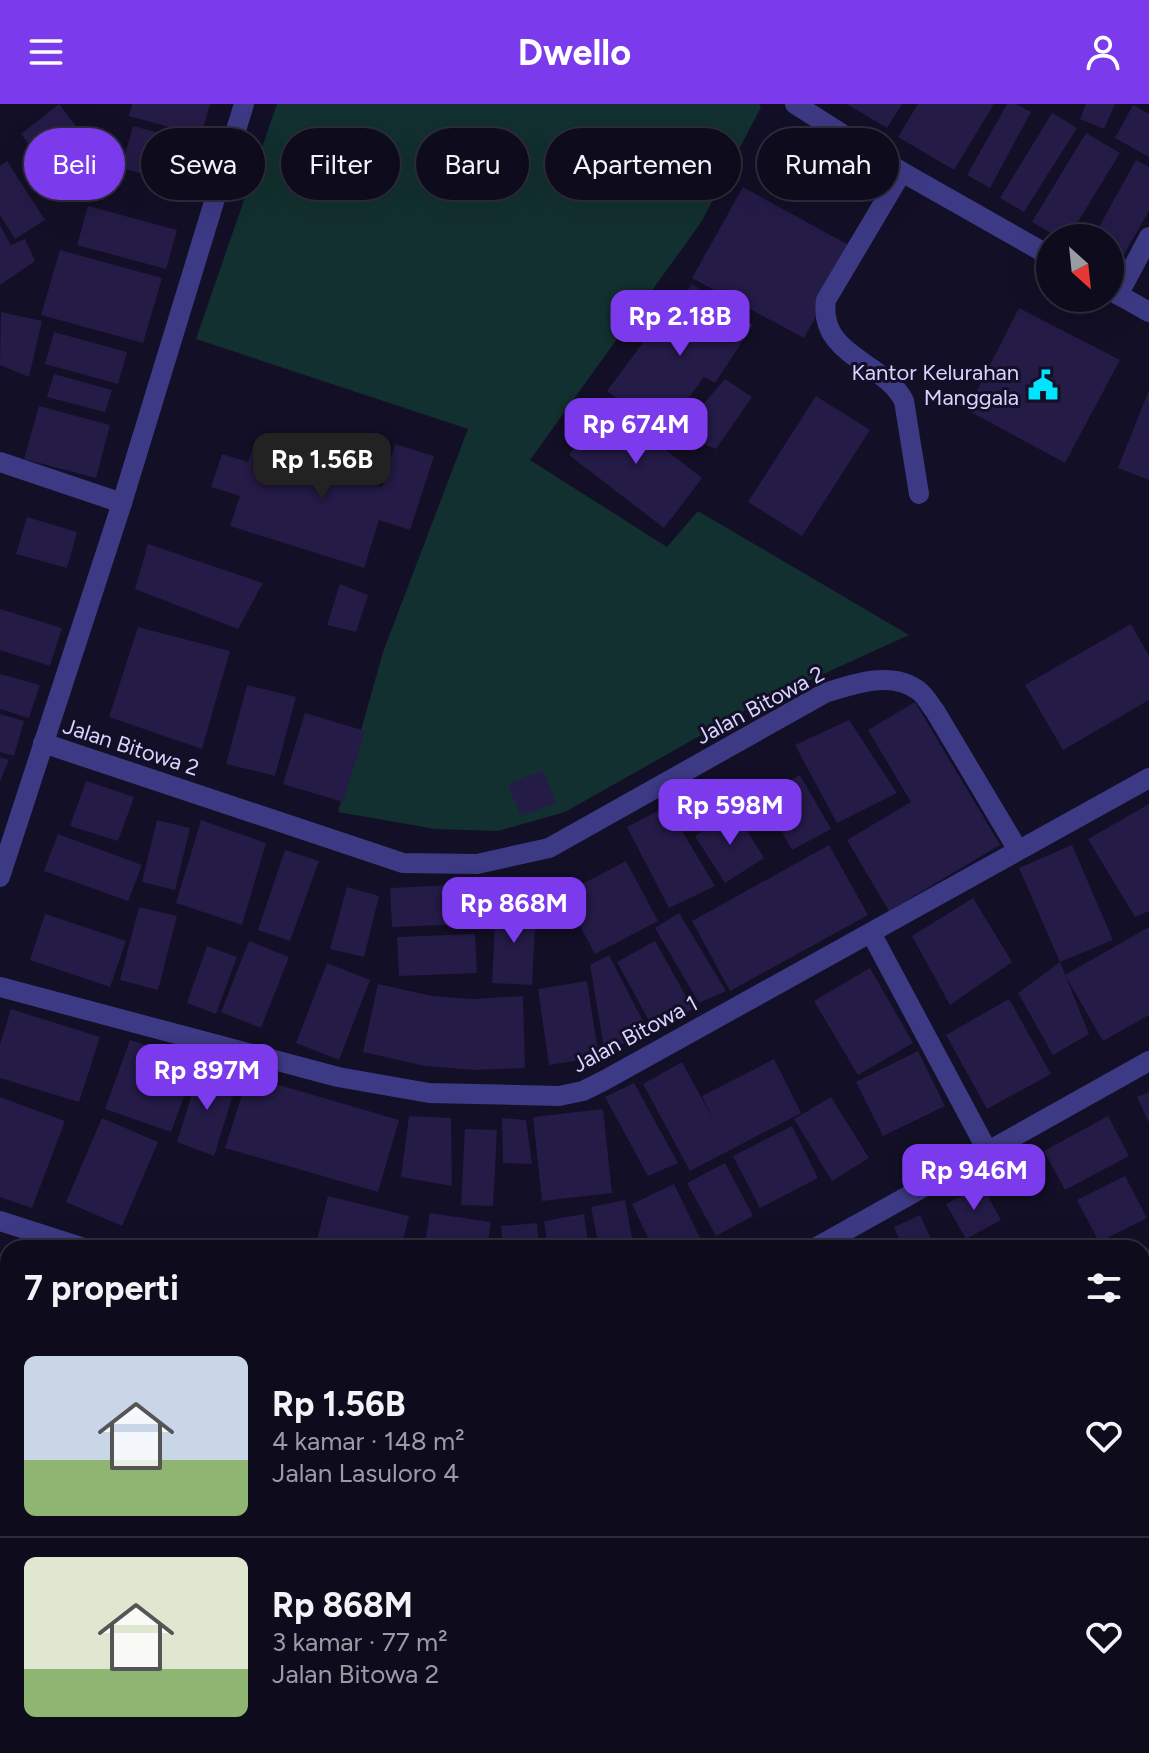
<!DOCTYPE html>
<html lang="id">
<meta charset="utf-8">
<style>
:root{--surface:#0e0b1c;--page:#1c1929;--text:#f1f3f6;--muted:#9b9ba3;--line:#2e2b3b;--accent:#7c3aed}
body{margin:0;font-family:Figtree,sans-serif;background:var(--page);color:var(--text);height:100vh;display:flex;flex-direction:column;font-size:30px;white-space:nowrap}
*{box-sizing:border-box;margin:0}
p{font-size:26px;color:var(--muted)}
.icon{flex:none;width:44px;height:44px;fill:none;stroke:currentColor;stroke-width:2;stroke-linecap:round;stroke-linejoin:round}
.map{position:relative;flex:1;overflow:hidden}
.panel{position:absolute;left:0px;top:1136px;width:1150px;height:514px;display:flex;flex-direction:column;background:var(--surface);border-radius:24px 24px 0 0;box-shadow:0 8px 32px #0002,0 0 0 2px var(--line)}
.panel>*{flex:none}
.banner{position:absolute;left:24px;top:24px;width:1102px;height:72px;display:flex;gap:16px}
.needle{width:52px;rotate:153deg}
.buttons{position:absolute;left:1036px;top:120px;display:grid;gap:16px}
.buttons a{display:grid;place-items:center;width:88px;height:88px;border-radius:50%;background:var(--surface);box-shadow:0 8px 32px #0002,0 0 0 2px var(--line);font-size:40px}
.price{position:absolute;translate:-50% -68px;padding:0 18px;border-radius:16px;background:var(--accent);color:#fff;font-size:26px;line-height:52px;filter:drop-shadow(0 2px 4px #0008)}
.price::after{content:'';position:absolute;left:50%;top:48px;width:24px;height:18px;margin-left:-12px;background:inherit;clip-path:polygon(0 0,100% 0,50% 100%)}
.price.selected{background:#222;color:#fff}
ul{padding:0;list-style:none}
li{display:flex;align-items:center;gap:24px;height:200px;padding:0 24px}
li+li{border-top:2px solid var(--line)}
li span{display:grid;place-items:center;flex:none;width:224px;height:160px;border-radius:12px;color:#555}
li>.icon{margin-inline-start:auto}
span .icon{width:96px;height:96px;fill:#fffc;stroke-width:1}
li b{font-size:34px}
h2{display:flex;justify-content:space-between;align-items:center;height:96px;padding:0 24px;font-size:34px}
.tag{padding:0 28px;border-radius:36px;background:var(--surface);box-shadow:0 8px 32px #0002,0 0 0 2px var(--line);font-size:28px;line-height:72px}
.tag.selected{background:var(--accent);color:#fff}
header{display:flex;justify-content:space-between;align-items:center;height:104px;padding:0 24px;background:var(--accent);color:#fff;font-size:36px;font-weight:700}
.map>svg:first-child{display:block}
</style>
<header><svg class="icon" aria-label="menu" viewBox="0 0 24 24"><path d="M4 6h16M4 12h16M4 18h16"/></svg>Dwello<svg class="icon" aria-label="person" viewBox="0 0 24 24"><circle cx="12" cy="8" r="4"/><path d="M4 21q1-7 8-7t8 7"/></svg></header>
<div class="map">
<svg width="1149" height="1649" viewBox="0 0 1149 1649">
<rect width="100%" height="100%" fill="#130f26"/>
<g fill="#12302f">
<path d="M277 0H759L761 3 702 117 530 356 667 443 698 407 909 531 751 603 565 708 498 727 435 725 338 708 383 548 468 325 196 235Z"/>
<path d="M1142 1141 1149 1145V1649H802L793 1642H1142V1144H1134Z"/>
</g>
<g fill="#241b47">
<path d="M59 0 88 38 50 68 21 30Z"/>
<path d="M132 0H210L201 32 129 12Z"/>
<path d="M847 0H902L887 24Z"/>
<path d="M918 0H994L954 66 898 33Z"/>
<path d="M1007 0H1016L1031 8 990 84 967 71Z"/>
<path d="M1086 0H1115L1104 25 1080 15Z"/>
<path d="M1133 1 1149 10V53L1115 34Z"/>
<path d="M1052 9 1077 24 1024 108 1000 94Z"/>
<path d="M133 22 207 42 195 84 121 64Z"/>
<path d="M1086 29 1120 49 1068 134H1059L1032 118Z"/>
<path d="M1136 56 1149 63V107L1119 159 1110 154V134H1093Z"/>
<path d="M7 57 45 116 15 135 0 111V62Z"/>
<path d="M743 83 854 144 804 234 692 174Z"/>
<path d="M88 102 177 126 166 165 77 141Z"/>
<path d="M0 121 11 141 25 135 35 157 0 181Z"/>
<path d="M60 146 162 174 143 239 41 211Z"/>
<path d="M692 180 753 221 715 279 704 273 663 329 607 287 650 229 656 234Z"/>
<path d="M1019 204 1120 256 1065 359 967 306Z"/>
<path d="M1 208 42 217 29 273 0 261Z"/>
<path d="M54 228 127 248 118 280 45 260Z"/>
<path d="M54 270 112 286 105 308 47 293Z"/>
<path d="M725 275 752 293 716 345 677 330Z"/>
<path d="M1149 286V376L1118 364Z"/>
<path d="M816 292 870 326 802 432 748 398Z"/>
<path d="M608 301 702 374 664 424 569 351Z"/>
<path d="M39 302 110 321 96 374 24 355Z"/>
<path d="M395 340 434 352 410 426 379 416 364 464 230 422 240 392 211 383 222 350 248 358 253 343 382 383Z"/>
<path d="M27 413 77 428 67 464 16 450Z"/>
<path d="M148 440 263 479 238 525 135 485Z"/>
<path d="M340 480 368 491 356 528 327 521Z"/>
<path d="M0 505 62 524 50 562 0 546Z"/>
<path d="M1131 520 1149 552V596L1063 646 1025 581Z"/>
<path d="M138 523 230 547 202 645 109 613Z"/>
<path d="M0 570 40 581 29 614 0 605Z"/>
<path d="M247 581 296 593 275 672 226 660Z"/>
<path d="M915 598 1000 741 889 807 847 736 911 698 868 626Z"/>
<path d="M305 609 365 627 343 698 283 680Z"/>
<path d="M0 610 24 617 14 652 0 648Z"/>
<path d="M849 616 897 689 837 719 795 641Z"/>
<path d="M0 653 9 656 0 677Z"/>
<path d="M543 666 556 699 521 712 508 680Z"/>
<path d="M800 671 831 725 792 746 762 693Z"/>
<path d="M86 677 134 693 118 737 70 722Z"/>
<path d="M1149 700V807L1135 813 1088 735Z"/>
<path d="M667 702 715 782 669 804 627 723Z"/>
<path d="M735 707 764 754 725 779 695 732Z"/>
<path d="M157 716 190 724 175 786 142 778Z"/>
<path d="M201 716 266 739 242 821 176 799Z"/>
<path d="M58 730 142 761 128 797 44 767Z"/>
<path d="M829 741 868 811 730 887 692 817Z"/>
<path d="M1072 741 1113 836 1060 858 1019 764Z"/>
<path d="M285 746 319 757 290 837 258 826Z"/>
<path d="M626 757 658 817 595 850 563 790Z"/>
<path d="M470 780 471 820 392 823 390 784Z"/>
<path d="M347 783 379 792 364 853 330 845Z"/>
<path d="M973 794 1012 858 950 901 912 832Z"/>
<path d="M496 801 536 802 532 881 492 879Z"/>
<path d="M139 803 177 812 158 886 120 876Z"/>
<path d="M679 809 726 887 699 899 655 824Z"/>
<path d="M45 810 126 837 110 883 30 856Z"/>
<path d="M1149 823V911L1103 937 1065 871Z"/>
<path d="M475 830 477 869 399 872 397 833Z"/>
<path d="M249 837 289 853 261 924 221 908Z"/>
<path d="M655 837 693 905 654 926 617 858Z"/>
<path d="M207 842 237 853 216 910 187 899Z"/>
<path d="M609 851 648 927 605 949 590 861Z"/>
<path d="M1060 858 1089 930 1053 951 1018 889Z"/>
<path d="M327 859 370 876 339 956 296 939Z"/>
<path d="M870 864 913 939 858 971 814 897Z"/>
<path d="M587 877 599 953 549 961 538 885Z"/>
<path d="M378 880 432 892 472 895 523 892 525 964 474 966 425 962 363 948Z"/>
<path d="M1009 895 1051 970 987 1005 946 931Z"/>
<path d="M11 905 100 933 79 998 0 974V940Z"/>
<path d="M130 936 196 959 171 1028 105 1005Z"/>
<path d="M918 947 945 1002 883 1032 856 978Z"/>
<path d="M774 955 801 1009 690 1067 643 980 682 958 713 1015 702 992Z"/>
<path d="M200 965 238 975 214 1052 177 1038Z"/>
<path d="M248 972 399 1016 378 1088 225 1044Z"/>
<path d="M634 979 678 1059 648 1072 605 993Z"/>
<path d="M1149 988V1019L1137 993Z"/>
<path d="M0 993 65 1017 32 1104 0 1093Z"/>
<path d="M831 993 869 1054 832 1077 794 1015Z"/>
<path d="M603 1005 612 1089 542 1097 533 1013Z"/>
<path d="M409 1012 451 1014 452 1082 401 1073Z"/>
<path d="M1108 1012 1129 1052 1065 1086 1044 1047Z"/>
<path d="M102 1014 158 1038 122 1122 66 1098Z"/>
<path d="M502 1014 526 1016 532 1060 503 1059Z"/>
<path d="M792 1022 818 1074 760 1104 733 1052Z"/>
<path d="M465 1025 497 1026 493 1102 461 1101Z"/>
<path d="M725 1059 753 1112 716 1132 687 1079Z"/>
<path d="M1125 1072 1147 1114 1099 1138 1077 1096Z"/>
<path d="M674 1080 705 1144H653L632 1100Z"/>
<path d="M982 1082 1001 1116 966 1135 946 1100Z"/>
<path d="M328 1092 409 1112 401 1144H315Z"/>
<path d="M625 1096 634 1144H599L591 1103Z"/>
<path d="M430 1109 491 1118 487 1144H424Z"/>
<path d="M584 1110 589 1144H548L544 1117Z"/>
<path d="M920 1111 935 1144H903L894 1123Z"/>
<path d="M537 1119 539 1144H503L501 1122Z"/>
<path d="M0 1190 8 1193V1222L0 1243Z"/>
<path d="M4 1282 8 1283V1357L0 1355V1298Z"/>
<path d="M0 1409 8 1411V1467L5 1476 0 1475Z"/>
<path d="M0 1510 8 1512V1593L0 1591Z"/>
<path d="M176 1642H214L212 1649H197Z"/>
<path d="M229 1642H274L272 1649H227Z"/>
</g>
<g fill="none" stroke-linecap="round" stroke-linejoin="round">
<path stroke="#3d3a85" stroke-width="20" d="M902 68 826 196C818 252 884 257 904 297L919 390"/>
<g stroke="#3d3a85" stroke-width="20">
<path d="M795 0 902 68 1050 152"/>
<path d="M1110 186 1149 208"/>
<path d="M1118 191 1149 133"/>
<path d="M0 358 122 399"/>
<path d="M43 639 403 759 477 760 549 744 825 589C853 580 892 566 919 587 925 591 930 601 935 607L1018 746"/>
<path d="M0 773 122 399 244 0"/>
<path d="M871 829 987 1046"/>
<path d="M0 883 338 973 429 989 559 992 583 987 605 976 1149 674"/>
<path d="M0 1382 8 1385"/>
<path d="M0 1623 8 1625"/>
<path d="M60 1642 82 1649"/>
<path d="M294 1649 296 1642"/>
</g>
<g stroke="#3d3a85" stroke-width="20">
<path d="M0 1117 84 1144"/>
<path d="M815 1144 1149 957"/>
</g>
</g>
<defs>
<g id="civic-bare" transform="scale(2.4)"><path d="M-.6-6.5H3V-4.5H.6V-3L4-1V1h2V6H-6V1h2V-1L-.6-3ZM-1.2 2.5V6h2.4V2.5Z" fill="#00e5ff" stroke="#130f26" stroke-width="2.5" paint-order="stroke"/></g>
</defs>
<g fill-rule="evenodd">
<use href="#civic-bare" x="1043" y="281"/>
</g>
<g text-anchor="middle" dominant-baseline="central" stroke-width="6" stroke-linejoin="round" paint-order="stroke">
<g font-size="22" fill="#d9d4ff" stroke="#130f26" text-anchor="end">
<text x="1019" y="268">Kantor Kelurahan<tspan x="1019" dy="25">Manggala</tspan></text>
</g>
<g font-size="22" fill="#d9d4ff" stroke="#130f26">
<text transform="translate(760 601) rotate(-28)">Jalan Bitowa 2</text>
<text transform="translate(131 643) rotate(18)">Jalan Bitowa 2</text>
<text transform="translate(635 930) rotate(-28)">Jalan Bitowa 1</text>
</g>
</g>
</svg>
<div class="buttons">
<a><svg class="needle" viewBox="-14 -14 28 28"><path d="M0-13l5 13h-10z" fill="#e53935"/><path d="M0 13l5-13h-10z" fill="#9b9ba3"/></svg></a>
</div>
<b class="price" style="left:680px;top:254px">Rp 2.18B</b>
<b class="price" style="left:636px;top:362px">Rp 674M</b>
<b class="price selected" style="left:322px;top:397px">Rp 1.56B</b>
<b class="price" style="left:730px;top:743px">Rp 598M</b>
<b class="price" style="left:514px;top:841px">Rp 868M</b>
<b class="price" style="left:207px;top:1008px">Rp 897M</b>
<b class="price" style="left:974px;top:1108px">Rp 946M</b>
<div class="banner">
<a class="tag selected">Beli</a>
<a class="tag">Sewa</a>
<a class="tag">Filter</a>
<a class="tag">Baru</a>
<a class="tag">Apartemen</a>
<a class="tag">Rumah</a>
</div>
<section class="panel">
<h2>7 properti<svg class="icon" aria-label="filters" viewBox="0 0 24 24"><path d="M4 7h16M4 17h16"/><circle cx="9" cy="7" r="2"/><circle cx="15" cy="17" r="2"/></svg></h2>
<ul>
<li><span style="background:linear-gradient(#c9d6e8 65%,#8fb573 0)"><svg class="icon" aria-label="home" viewBox="0 0 24 24"><path d="M3 11l9-7 9 7M6 9v11h12V9"/></svg></span><div><b>Rp 1.56B</b><p>4 kamar · 148 m²</p><p>Jalan Lasuloro 4</p></div><svg class="icon" aria-label="heart" viewBox="0 0 24 24"><path d="M12 20l-8-8c-3-5 5-10 8-4 3-6 11-1 8 4z"/></svg></li>
<li><span style="background:linear-gradient(#dfe7d0 70%,#8fb573 0)"><svg class="icon" aria-label="home" viewBox="0 0 24 24"><path d="M3 11l9-7 9 7M6 9v11h12V9"/></svg></span><div><b>Rp 868M</b><p>3 kamar · 77 m²</p><p>Jalan Bitowa 2</p></div><svg class="icon" aria-label="heart" viewBox="0 0 24 24"><path d="M12 20l-8-8c-3-5 5-10 8-4 3-6 11-1 8 4z"/></svg></li>
</ul>
</section>
</div>
